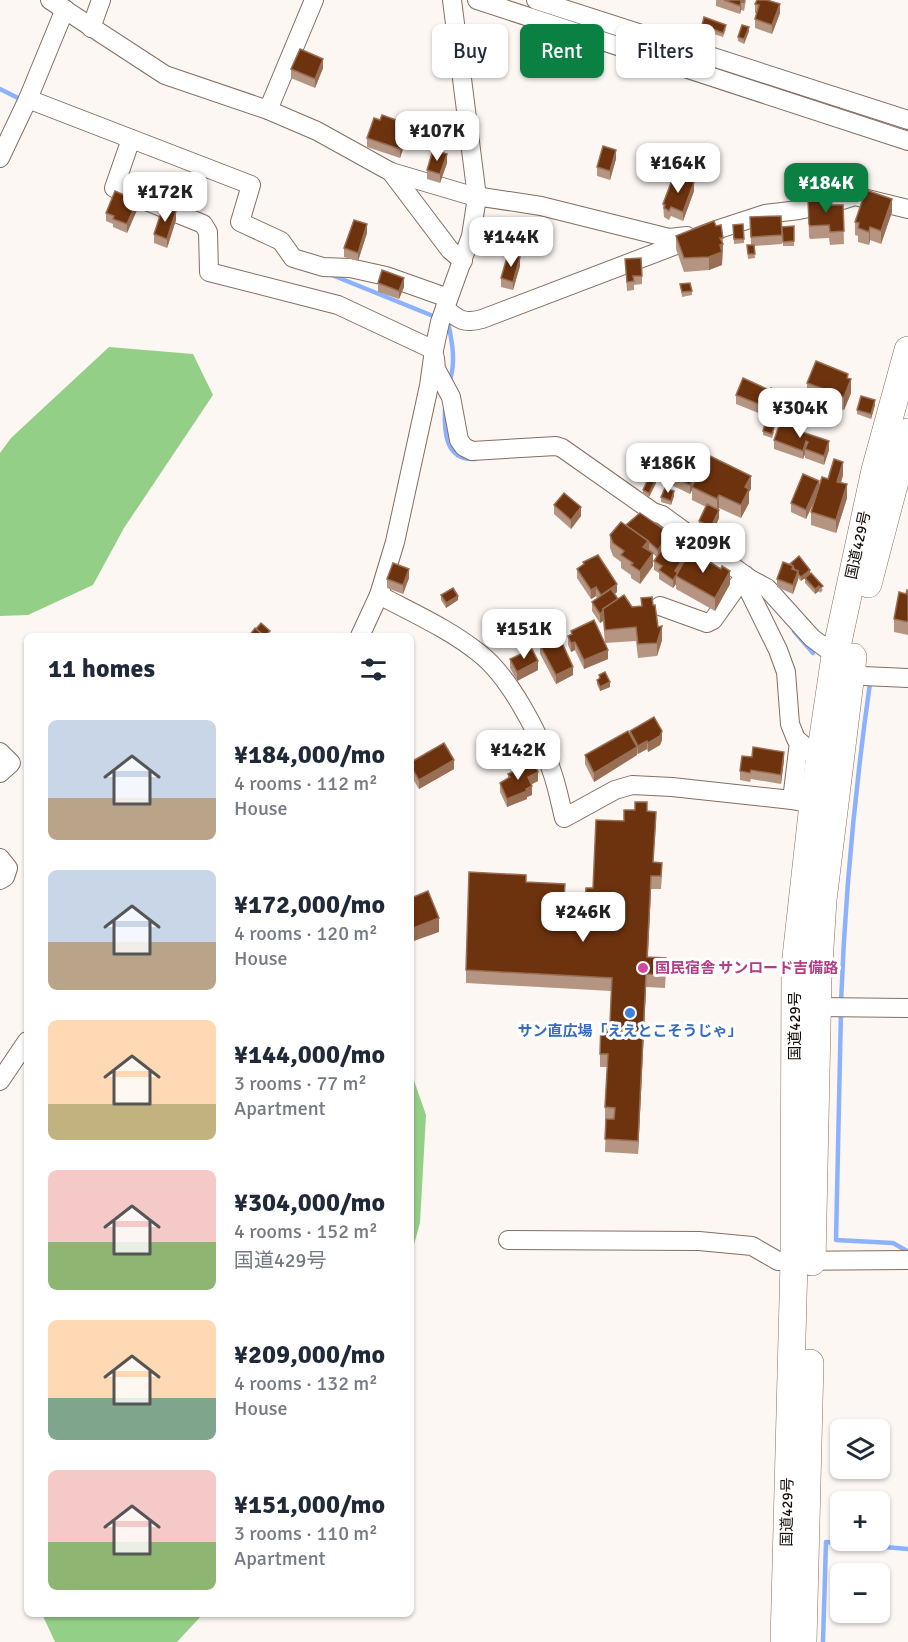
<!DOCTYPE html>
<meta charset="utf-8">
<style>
:root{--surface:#fff;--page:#f6f6f7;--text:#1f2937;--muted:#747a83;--accent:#0b8043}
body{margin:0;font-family:Signika,"Noto Sans JP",sans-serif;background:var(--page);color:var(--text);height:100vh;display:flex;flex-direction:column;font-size:22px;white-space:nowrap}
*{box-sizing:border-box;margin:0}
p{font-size:20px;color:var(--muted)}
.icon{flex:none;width:33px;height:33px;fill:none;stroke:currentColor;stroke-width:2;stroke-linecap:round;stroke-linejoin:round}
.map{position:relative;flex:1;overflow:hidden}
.drawer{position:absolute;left:24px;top:633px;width:390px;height:984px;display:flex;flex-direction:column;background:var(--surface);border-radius:9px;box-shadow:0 2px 4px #0004}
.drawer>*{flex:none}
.banner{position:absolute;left:432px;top:24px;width:386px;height:54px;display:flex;gap:12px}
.tools{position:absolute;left:830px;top:1419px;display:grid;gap:12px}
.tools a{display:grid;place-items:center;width:60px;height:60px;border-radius:9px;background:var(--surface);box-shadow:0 2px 4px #0004;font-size:30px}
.price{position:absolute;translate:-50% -51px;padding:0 14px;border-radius:12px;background:#fff;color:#222;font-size:20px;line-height:39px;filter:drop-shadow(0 2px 3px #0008)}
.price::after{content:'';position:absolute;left:50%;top:36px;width:18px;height:14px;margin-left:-9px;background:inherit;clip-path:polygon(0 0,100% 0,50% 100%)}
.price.current{background:var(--accent);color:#fff}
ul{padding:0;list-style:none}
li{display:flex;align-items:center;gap:18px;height:150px;padding:0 24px}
li span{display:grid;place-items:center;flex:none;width:168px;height:120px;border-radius:9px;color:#555}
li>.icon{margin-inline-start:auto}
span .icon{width:72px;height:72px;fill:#fffc;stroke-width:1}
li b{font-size:26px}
h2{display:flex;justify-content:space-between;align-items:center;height:72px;padding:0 24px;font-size:26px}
.pill{padding:0 21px;border-radius:9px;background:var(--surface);box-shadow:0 2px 4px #0004;font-size:21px;line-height:54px}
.pill.current{background:var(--accent);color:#fff}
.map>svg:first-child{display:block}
</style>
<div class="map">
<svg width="908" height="1642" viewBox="0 0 908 1642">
<rect width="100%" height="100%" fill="#fdf7f4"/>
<g fill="#94cf87">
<path d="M109 347 193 354 213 395 124 528 93 585 28 615 0 616V453L11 438Z"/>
<path d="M411 1072 426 1115 420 1223 411 1255Z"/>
<path d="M42 1614H203L177 1642H55Z"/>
</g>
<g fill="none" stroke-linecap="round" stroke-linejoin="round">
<g stroke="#8cb2fe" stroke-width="4.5">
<path d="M0 89 20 99"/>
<path d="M332 275 438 318"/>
<path d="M446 321 448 322C452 341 456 361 450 380"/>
<path d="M445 409C444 431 445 461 475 459"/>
<path d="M649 518 676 538"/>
<path d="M688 546 715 566"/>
<path d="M794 631 813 653"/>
<path d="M841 1003C845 895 855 789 870 683"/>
<path d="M841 1011 836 1240 893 1243 907 1251 908 1254"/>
<path d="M823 1642 826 1542 908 1549"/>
</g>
<g stroke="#856e5f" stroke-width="20">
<g id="minor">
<path d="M50 0 165 75 268 110 317 131 391 172 450 250 463 261"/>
<path d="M477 0 908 141"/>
<path d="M536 0 908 120"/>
<path d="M91 28 101 0"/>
<path d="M28 99 251 185 240 222 281 241 293 258 323 267 350 268 386 276 448 298"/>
<path d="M268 110 314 0"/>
<path d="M131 139 114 188 203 224 208 232 209 272 338 305 434 350"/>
<path d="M0 158 28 99 65 9"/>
<path d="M391 172 469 195 541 206 669 238 687 236"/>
<path d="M445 308C458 320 465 324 482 319L713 231 765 214 799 210 833 203 855 196 908 209"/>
<path d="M435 358 436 369 451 397 459 440 464 447 472 451 556 446 562 448 653 512 662 515 750 579 767 588 812 638 863 676 908 678"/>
<path d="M750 579 749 591 778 650 786 672 790 724 796 739 808 749 828 758"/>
<path d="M379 595C413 613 449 629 479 653 509 676 539 733 551 769 557 785 560 802 564 818L615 790 632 785 672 787 792 800 824 805"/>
<path d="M660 606 707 623 713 620 745 575"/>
<path d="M360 636 379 595 395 542 429 386 434 350 440 322 471 236 477 197 452 0"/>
<path d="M0 752 11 763 0 773"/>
<path d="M792 800 799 742"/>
<path d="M0 858 8 868 5 877 0 880"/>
<path d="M817 1007 908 1008"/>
<path d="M0 1081 27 1041"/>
<path d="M508 1240 699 1241 752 1246 778 1261 908 1260"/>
</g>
</g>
<g stroke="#856e5f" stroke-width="28">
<g id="highway">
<path d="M868 584 908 432"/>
<path d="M812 1262 818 979 823 900 853 657"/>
<path d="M784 1642 794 1261 795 966 813 804 835 656 875 470 908 350"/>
<path d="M803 1642 810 1363"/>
</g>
</g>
<use href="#minor" stroke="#fff" stroke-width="18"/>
<use href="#highway" stroke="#fff" stroke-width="27"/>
</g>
<g fill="#b59582">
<path d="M716 0H746L744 11 741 10 740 14 716 6Z"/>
<path d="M755 4 780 13 772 34 755 28V19L757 13H755Z"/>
<path d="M702 25 726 29 723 37 702 30Z"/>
<path d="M749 31 744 44 738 41V37Z"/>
<path d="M544 51 537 73 525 69V60Z"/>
<path d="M323 68 315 88 291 78V69Z"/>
<path d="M399 129 406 140 400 158 367 147V138Z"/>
<path d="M616 159 610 180 597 176V167Z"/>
<path d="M447 163 440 183 427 179V170Z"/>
<path d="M694 191 683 221 671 216 669 220 664 217 663 204Z"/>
<path d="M808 199 829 205H843L844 244 830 245 829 238 810 239 809 237Z"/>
<path d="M137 210 127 233 113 227V224L106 221V213Z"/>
<path d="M892 212 881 244 870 240 869 245 858 242V236L855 235V222Z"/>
<path d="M750 217 782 235V244L754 246 755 258 748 259 747 245H751Z"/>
<path d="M176 220 167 248 154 243V234Z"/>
<path d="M733 225 744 239V243L734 244Z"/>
<path d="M716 226 723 238 722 265 709 270 684 272 676 249V236Z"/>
<path d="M794 226V246H783L782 227Z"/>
<path d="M367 233 358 261 344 257V248Z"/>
<path d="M625 259 642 276V284L634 285V290L627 291Z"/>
<path d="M520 266 513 290 501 287V278Z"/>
<path d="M378 283 404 287 399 299 378 292Z"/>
<path d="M680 284 692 291V295L682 297Z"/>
<path d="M848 379 851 393 844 410 839 409 837 414 822 408V402L807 396V383Z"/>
<path d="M736 395 767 398 761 414 736 404Z"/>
<path d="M785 403 778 421 768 416V414L766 413V404Z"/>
<path d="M875 405 871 419 857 414V410Z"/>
<path d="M763 431 774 432 772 438 763 435Z"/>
<path d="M800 431 829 450 824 465 805 458V454L803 459 774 449V440Z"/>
<path d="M703 464 751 489 749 492V503L741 518 719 508V518L711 536 699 530V521L706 507 692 500V490L690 494 669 484V475Z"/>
<path d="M843 475 841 483 847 498 836 533 811 525V512L817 495 806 519 791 512V503L819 488 828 479Z"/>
<path d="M656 483 649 497 643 494V490Z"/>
<path d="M674 496 671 505 661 502V497Z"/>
<path d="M554 505 581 516 571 529 554 514Z"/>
<path d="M626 525 669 539 690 550 730 584 715 611 676 589V584L673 588 659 579V573L654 570V561L657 557 653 554V566L640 584 631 578V575L621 568V562L613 556 610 548V535Z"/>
<path d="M583 562 617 592 615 594 618 599 632 607 641 606V598L653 605 658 627 662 640 657 656 638 658 636 641 605 643 603 621 600 623 592 611V602L597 598 596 596 591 599 577 578V569L583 565Z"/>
<path d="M783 562 810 574 823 590 820 593 819 591 815 594 805 583V578L809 575 801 581 798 578 793 594 777 587V579Z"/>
<path d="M409 578 403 594 387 588V579Z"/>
<path d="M908 590V635L894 632V619Z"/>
<path d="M441 595 458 600 446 608 441 600Z"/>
<path d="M571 631 608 659 584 669 575 650 571 652 568 645V636L571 635Z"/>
<path d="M540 645 573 675 556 684 540 654Z"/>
<path d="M510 659 538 670 517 681 510 668Z"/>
<path d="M599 675 610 687 600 691 597 684V680L599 679Z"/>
<path d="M630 731 662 740 660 745 648 752 647 749 638 754 637 753V755L594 782 585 764V755L630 733Z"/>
<path d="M752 757 784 760 781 784 751 779 750 782 740 780V771Z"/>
<path d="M411 762 454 769 419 789 411 776Z"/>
<path d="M521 769 538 781 532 784V795L527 797V799L507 807 500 792V783L508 778V774Z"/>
<path d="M647 811 656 825 653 862 662 876 661 889H651L648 957 666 971 665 988 646 987 638 1154 605 1152 606 1121H605V1107L607 1067H600V1054L610 1023 611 991 466 983V970L526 882 565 897 564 911 584 912 593 888 624 821Z"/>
</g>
<g fill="#986e54">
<path d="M741 1V10L740 14V6Z"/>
<path d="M780 4V13L772 34V25Z"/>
<path d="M749 27V31L744 44V39Z"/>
<path d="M544 42V51L537 73V65Z"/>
<path d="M323 59V68L315 88V79Z"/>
<path d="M406 131V140L400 158V149Z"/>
<path d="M616 150V159L610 180V171Z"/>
<path d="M447 154V163L440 183V174Z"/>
<path d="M694 182V191L683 221V212Z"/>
<path d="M892 199V212L881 244V231Z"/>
<path d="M137 201V210L127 233V224Z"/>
<path d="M176 211V220L167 248V239Z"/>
<path d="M367 224V233L358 261V253Z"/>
<path d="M870 227V240L869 245V232Z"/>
<path d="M723 244 722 265 709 270V257L720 245Z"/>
<path d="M520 257V266L513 290V282Z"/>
<path d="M404 278V287L399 299V291Z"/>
<path d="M848 374V385L851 379V393L844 410V397Z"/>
<path d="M767 389V398L761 414V405Z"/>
<path d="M785 394V403L778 421V412Z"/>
<path d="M839 395V409L837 414V401Z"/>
<path d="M875 400V405L871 419V414Z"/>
<path d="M806 441V450L805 449V454L803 459V451Z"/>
<path d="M829 441V450L824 465V456Z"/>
<path d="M843 462V475L837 495V482Z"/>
<path d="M751 476V489L749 492V503L741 518V505L745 487Z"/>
<path d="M656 479V483L649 497V493Z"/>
<path d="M692 481V490L690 494V485Z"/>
<path d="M819 481V490L806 519V510Z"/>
<path d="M847 484V498L836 533V520Z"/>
<path d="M674 491V496L671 505V501Z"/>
<path d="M719 495V508L717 512V499Z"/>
<path d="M581 507V516L571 529V520Z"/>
<path d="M719 510V518L711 536V527Z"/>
<path d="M669 533V542L658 558V550Z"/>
<path d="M648 541 649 542V551L643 547Z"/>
<path d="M690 543V552L688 559 676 576V584L673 588V580L675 571Z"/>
<path d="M653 553V566L640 584V571Z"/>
<path d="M409 569V578L403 594V585Z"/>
<path d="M810 570V574L801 581V577Z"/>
<path d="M730 571V584L715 611V598Z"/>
<path d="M798 571V580L793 594V585Z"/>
<path d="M617 584V592L601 603V595Z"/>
<path d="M819 586V591L815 594V589Z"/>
<path d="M596 587V596L591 599V590Z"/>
<path d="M458 596V600L446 608V603Z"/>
<path d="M603 612V621L600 623V614Z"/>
<path d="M662 626V640L657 656V643Z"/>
<path d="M575 642V650L571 652V643Z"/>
<path d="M608 650V659L584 669V660Z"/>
<path d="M538 661V670L517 681V672Z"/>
<path d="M573 667V675L556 684V675Z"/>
<path d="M610 682V687L600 691V687Z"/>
<path d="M662 731V740L660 745 648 752V743Z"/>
<path d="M647 741V749L638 754V746Z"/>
<path d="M637 747V755L594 782V773Z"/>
<path d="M784 752V760L781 784V775Z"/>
<path d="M454 760V769L419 789V780Z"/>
<path d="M538 772V781L528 786V777Z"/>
<path d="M532 786V795L527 797V799L507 807V799Z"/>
<path d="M651 876V889L647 970V957Z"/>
<path d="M439 918V932L411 942V929Z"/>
<path d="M646 974V987L638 1154V1141Z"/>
</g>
<g fill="#6d330f" stroke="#986e54" stroke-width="1.5">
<path d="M724 0H744V2L741 1 740 6Z"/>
<path d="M757 0H767L780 4 772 25 755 19 759 5 755 4Z"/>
<path d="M704 17 726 25 723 33 702 25Z"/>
<path d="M742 25 749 27 744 39 738 37Z"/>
<path d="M533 38 544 42 537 65 525 60Z"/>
<path d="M300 49 323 59 315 79 291 69Z"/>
<path d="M382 115 399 121 397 128 406 131 400 149 367 138 374 118 380 120Z"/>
<path d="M603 146 616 150 610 171 597 167Z"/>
<path d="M433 150 447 154 440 174 427 170Z"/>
<path d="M674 175 694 182 683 212 671 207 669 211 664 208 665 205 663 204Z"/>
<path d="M866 190 892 199 881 231 870 227 869 232 858 228 859 223 855 222Z"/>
<path d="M115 191 137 201 127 224 113 219 114 216 106 213Z"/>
<path d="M829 194V205H843L844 231 830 232 829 225 810 226 809 224 808 199Z"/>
<path d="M163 207 176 211 167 239 154 234Z"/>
<path d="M781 216 782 235 751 237 750 217Z"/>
<path d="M354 220 367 224 358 253 344 248Z"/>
<path d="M714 221 716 226 721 225 723 238H720L723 244 720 245 722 252 709 257 684 258 676 236Z"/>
<path d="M743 224 744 239H734L733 225Z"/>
<path d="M794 226V241L783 242 782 227Z"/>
<path d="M747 245H754L755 254H748Z"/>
<path d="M508 254 520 257 513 282 501 278Z"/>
<path d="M641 258 642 276H633L634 281 627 282 625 259Z"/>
<path d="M382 270 404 278 399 291 378 283Z"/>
<path d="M690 283 692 291 682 292 680 284Z"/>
<path d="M816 361 848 374 847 378 851 379 844 397 839 395 837 401 822 395 824 389 807 383Z"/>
<path d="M743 378 767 389 761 405 736 395Z"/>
<path d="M771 388 785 394 778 412 768 408 769 406 766 404Z"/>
<path d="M861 396 875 400 871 414 857 410Z"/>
<path d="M781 420 800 427 799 431 829 441 824 456 805 449 808 442 806 441 803 451 774 440Z"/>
<path d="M765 424 774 427 772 434 763 431Z"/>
<path d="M682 448 703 459 694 481H692L690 485 669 475Z"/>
<path d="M708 455 751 476 745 487 749 489 741 505 719 495 717 499 692 487Z"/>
<path d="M834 459 843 462 837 482 847 484 836 520 811 512 822 477 828 479Z"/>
<path d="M803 474 819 481 806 510 791 503Z"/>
<path d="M650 475 656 479 649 493 643 490Z"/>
<path d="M665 488 674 491 671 501 661 497Z"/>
<path d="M564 493 581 507 571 520 554 505Z"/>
<path d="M707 504 719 510 711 527 699 521Z"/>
<path d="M640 513 669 533 658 550 649 542 648 544V541L626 525Z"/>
<path d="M621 522 648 541 643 547 653 553 640 571 631 565 633 563 621 555 624 551 613 543 610 535Z"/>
<path d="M673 532 690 543 686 549 688 550 675 571 678 573 673 580 659 570 662 566 654 561Z"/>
<path d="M691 549 706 561 690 551 689 552Z"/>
<path d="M690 551 721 569 722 566 730 571 715 598 676 576Z"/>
<path d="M598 555 617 584 601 595 596 587 591 590 577 569 584 564 583 562Z"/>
<path d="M799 556 810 570 801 577 798 574V571L795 570 793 567V566L790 564Z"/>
<path d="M783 562 793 566 792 569 798 571 793 585 777 579Z"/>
<path d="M393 563 409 569 403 585 387 579Z"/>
<path d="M811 573 823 586 820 588 819 586 815 589 805 578Z"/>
<path d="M453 588 458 596 446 603 441 595Z"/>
<path d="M611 589 618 599 603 609V611L600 614 592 602Z"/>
<path d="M907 590H908V622L894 619 899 592 906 594Z"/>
<path d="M624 595 632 607 642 606 641 598 652 597 653 605H655L658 627 662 626 657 643 638 644 636 627 605 630 603 609Z"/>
<path d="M594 620 608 650 584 660 575 642 571 643 568 636 572 634 571 631Z"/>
<path d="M261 623 270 631 265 636 256 629Z"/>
<path d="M255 628 264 636H249Z"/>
<path d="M559 636 573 667 556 675 540 645Z"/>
<path d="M532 649 538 661 517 672 510 659Z"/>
<path d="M605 672 610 682 600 687 597 680 600 678 599 675Z"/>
<path d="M654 717 662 731 660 736 648 743 647 741 638 746 630 731Z"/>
<path d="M628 731 637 747 594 773 585 755Z"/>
<path d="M444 743 454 760 419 780 411 767V762Z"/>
<path d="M753 747 784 752 781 775 751 770 750 773 740 771 742 756 752 757Z"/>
<path d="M534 763 538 772 528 777 532 786 526 789 527 791 507 799 500 783 510 777 508 774 520 768 521 769Z"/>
<path d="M635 802H647V811L656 812 653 862 662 863 661 876H651L647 957 666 958 665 975 646 974 638 1141 605 1139 606 1119H614L615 1108 605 1107 608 1054H600L601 1023H610L612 978 466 970 469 872 526 875V882L565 884 563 911 584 912 586 888H593L596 820 624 821V810H635Z"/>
<path d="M428 891 439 918 411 929V898Z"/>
</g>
<circle fill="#d1479c" stroke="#fff" stroke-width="2" cx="643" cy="968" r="6"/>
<circle fill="#3f7fe0" stroke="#fff" stroke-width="2" cx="630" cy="1013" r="6"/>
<g text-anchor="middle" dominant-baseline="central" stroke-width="6" stroke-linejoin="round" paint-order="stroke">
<g font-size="15" fill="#130b06" stroke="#fff">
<text transform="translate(858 545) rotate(-78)">国道429号</text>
<text transform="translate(795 1026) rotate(-90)">国道429号</text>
<text transform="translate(787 1512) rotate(-89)">国道429号</text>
</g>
<g font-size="15" font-weight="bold" fill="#b23c85" stroke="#fff" text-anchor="start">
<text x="655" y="968">国民宿舎 サンロード吉備路</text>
</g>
<g font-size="15" font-weight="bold" fill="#366cbe" stroke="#fff">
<text x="630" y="1031">サン直広場「ええとこそうじゃ」</text>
</g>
</g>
</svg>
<div class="tools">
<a><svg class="icon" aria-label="layers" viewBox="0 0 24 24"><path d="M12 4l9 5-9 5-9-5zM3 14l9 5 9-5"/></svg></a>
<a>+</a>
<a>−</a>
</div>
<b class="price" style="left:437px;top:162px">¥107K</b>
<b class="price" style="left:678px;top:194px">¥164K</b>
<b class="price current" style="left:826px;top:214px">¥184K</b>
<b class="price" style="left:165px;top:223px">¥172K</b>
<b class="price" style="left:511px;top:268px">¥144K</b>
<b class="price" style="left:800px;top:439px">¥304K</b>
<b class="price" style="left:668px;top:494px">¥186K</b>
<b class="price" style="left:703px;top:574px">¥209K</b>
<b class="price" style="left:524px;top:660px">¥151K</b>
<b class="price" style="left:518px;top:781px">¥142K</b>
<b class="price" style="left:583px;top:943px">¥246K</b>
<div class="banner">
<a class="pill">Buy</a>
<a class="pill current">Rent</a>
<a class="pill">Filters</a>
</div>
<section class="drawer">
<h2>11 homes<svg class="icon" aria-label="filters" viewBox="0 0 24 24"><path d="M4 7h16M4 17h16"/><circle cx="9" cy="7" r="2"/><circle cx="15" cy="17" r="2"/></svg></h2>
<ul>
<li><span style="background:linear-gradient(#c9d6e8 65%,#b9a48a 0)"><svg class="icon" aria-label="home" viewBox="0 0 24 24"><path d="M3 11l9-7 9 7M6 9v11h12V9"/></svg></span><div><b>¥184,000/mo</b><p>4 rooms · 112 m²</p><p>House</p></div></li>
<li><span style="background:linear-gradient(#c9d6e8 60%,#b9a48a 0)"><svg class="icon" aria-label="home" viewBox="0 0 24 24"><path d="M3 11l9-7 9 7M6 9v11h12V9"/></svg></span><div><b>¥172,000/mo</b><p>4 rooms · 120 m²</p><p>House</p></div></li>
<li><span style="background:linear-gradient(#ffd9b3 70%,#c2b280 0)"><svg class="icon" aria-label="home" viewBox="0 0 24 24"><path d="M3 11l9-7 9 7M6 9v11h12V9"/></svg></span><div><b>¥144,000/mo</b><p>3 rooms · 77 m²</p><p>Apartment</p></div></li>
<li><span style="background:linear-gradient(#f6c9c9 60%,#8fb573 0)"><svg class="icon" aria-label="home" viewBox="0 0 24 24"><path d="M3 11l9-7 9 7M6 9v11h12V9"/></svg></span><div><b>¥304,000/mo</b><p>4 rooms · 152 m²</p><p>国道429号</p></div></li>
<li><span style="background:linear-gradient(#ffd9b3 65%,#7fa58c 0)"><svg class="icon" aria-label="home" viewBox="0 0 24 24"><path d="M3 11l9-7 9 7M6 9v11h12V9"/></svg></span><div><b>¥209,000/mo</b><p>4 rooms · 132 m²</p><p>House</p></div></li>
<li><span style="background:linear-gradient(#f6c9c9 60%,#8fb573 0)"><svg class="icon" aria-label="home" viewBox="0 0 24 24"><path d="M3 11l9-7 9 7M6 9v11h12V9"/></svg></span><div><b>¥151,000/mo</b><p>3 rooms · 110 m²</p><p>Apartment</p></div></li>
</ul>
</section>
</div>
